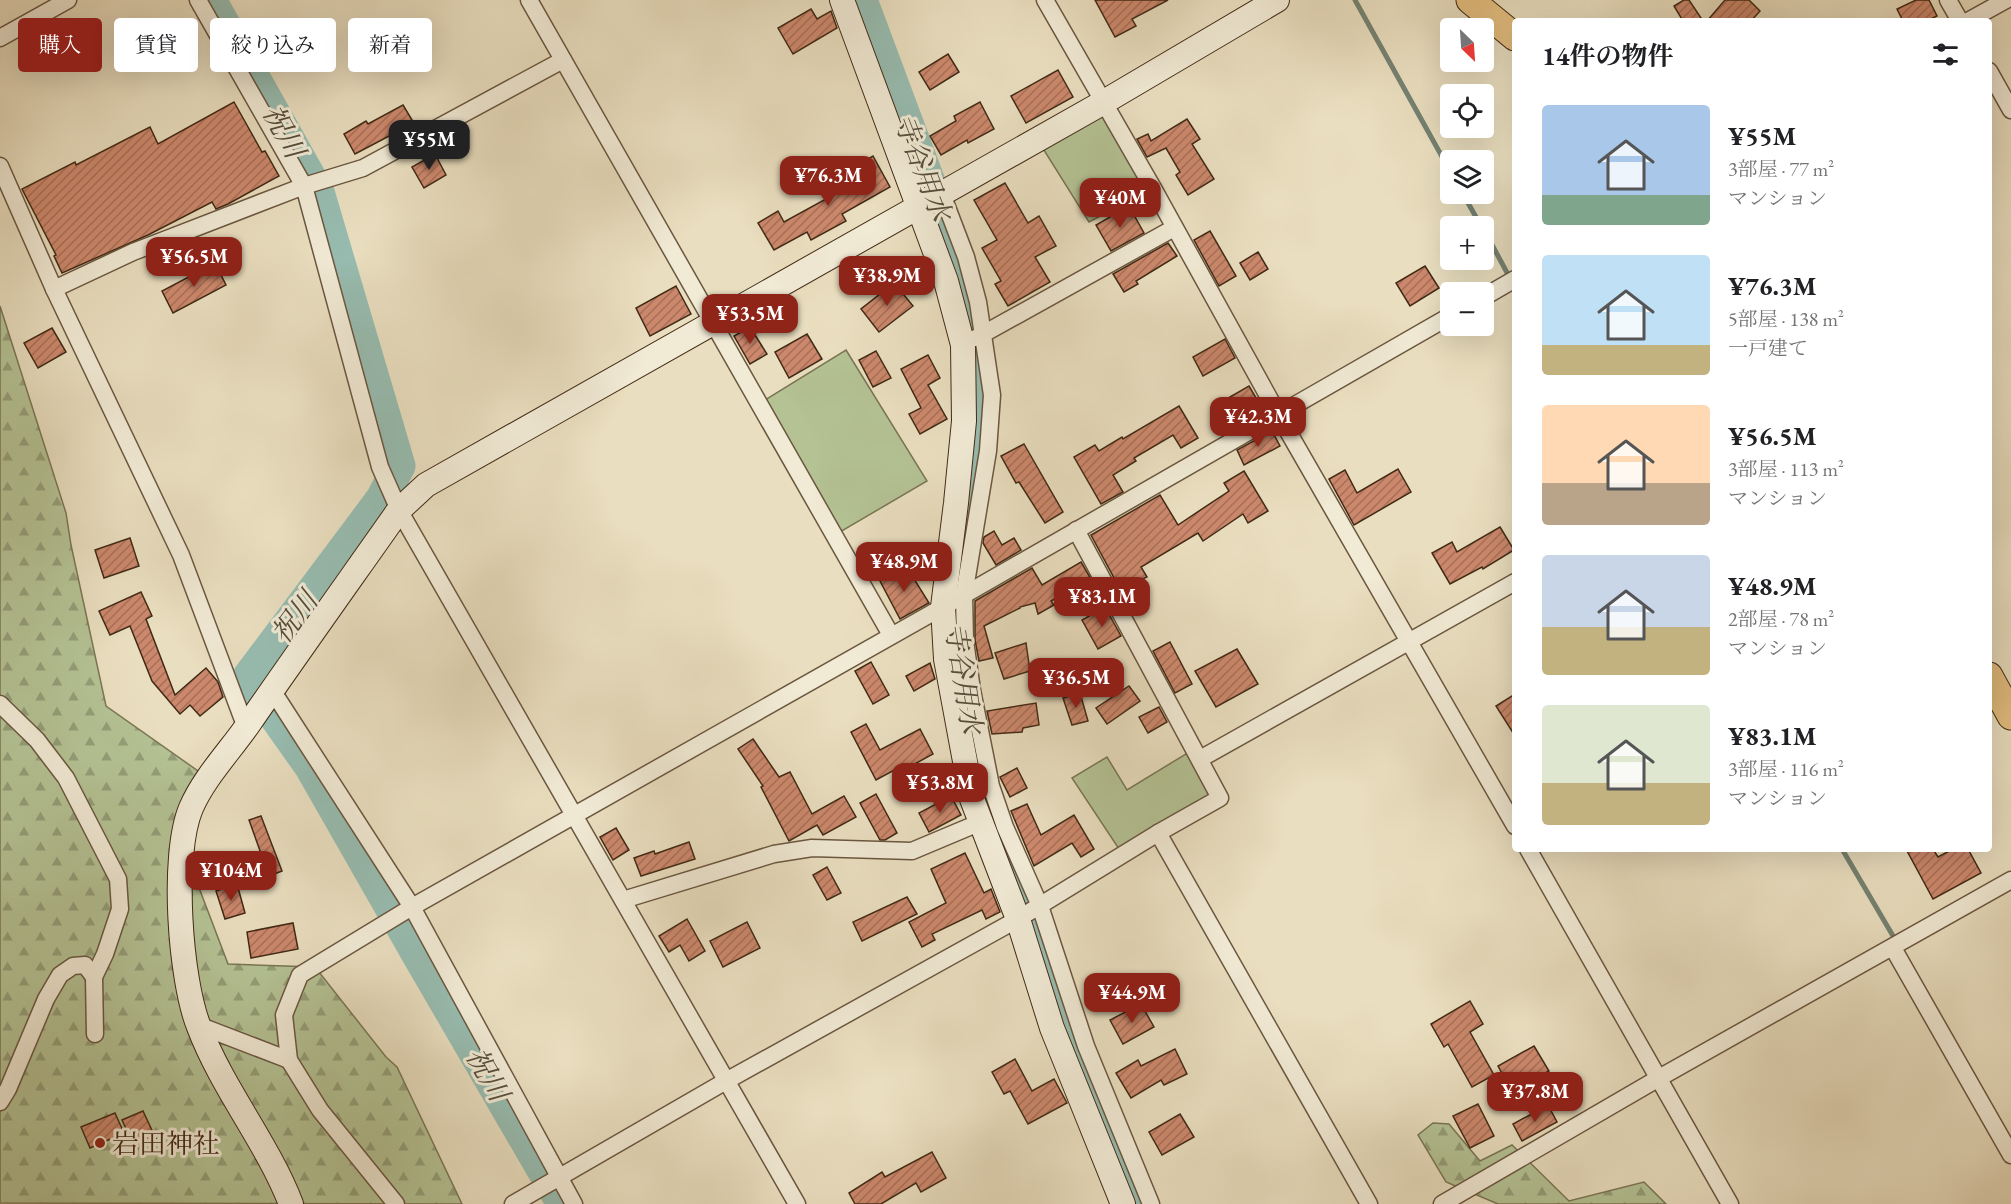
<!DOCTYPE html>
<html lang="ja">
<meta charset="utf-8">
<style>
:root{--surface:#fff;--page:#f6f6f6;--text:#202124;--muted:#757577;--accent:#8f2418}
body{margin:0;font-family:"EB Garamond","Noto Serif JP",serif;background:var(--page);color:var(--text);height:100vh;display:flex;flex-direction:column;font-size:22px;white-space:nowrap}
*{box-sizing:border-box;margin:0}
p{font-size:20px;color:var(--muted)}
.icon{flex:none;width:33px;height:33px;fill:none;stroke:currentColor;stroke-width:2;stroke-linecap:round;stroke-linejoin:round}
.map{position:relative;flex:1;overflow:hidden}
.side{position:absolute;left:1512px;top:18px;width:480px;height:834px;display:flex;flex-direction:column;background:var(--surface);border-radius:6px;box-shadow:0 6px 24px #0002}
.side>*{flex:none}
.guide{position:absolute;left:18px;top:18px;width:570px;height:54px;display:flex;gap:12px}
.needle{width:39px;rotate:155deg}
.buttons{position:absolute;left:1440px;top:18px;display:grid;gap:12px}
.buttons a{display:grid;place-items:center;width:54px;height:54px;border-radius:6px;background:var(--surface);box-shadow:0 6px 24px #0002;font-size:30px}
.price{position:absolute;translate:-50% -51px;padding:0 14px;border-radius:12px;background:var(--accent);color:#fff;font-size:20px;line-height:39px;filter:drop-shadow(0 2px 3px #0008)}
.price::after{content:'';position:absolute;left:50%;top:36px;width:18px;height:14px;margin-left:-9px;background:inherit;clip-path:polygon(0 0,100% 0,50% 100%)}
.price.on{background:#222;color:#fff}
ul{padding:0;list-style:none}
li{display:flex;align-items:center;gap:18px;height:150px;padding:0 30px}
li span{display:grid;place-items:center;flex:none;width:168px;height:120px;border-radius:6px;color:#555}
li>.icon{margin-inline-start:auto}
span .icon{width:72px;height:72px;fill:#fffc;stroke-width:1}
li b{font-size:26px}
h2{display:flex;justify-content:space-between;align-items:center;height:72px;padding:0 30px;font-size:26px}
.pill{padding:0 21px;border-radius:6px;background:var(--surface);box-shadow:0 6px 24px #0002;font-size:21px;line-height:54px}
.pill.on{background:var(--accent);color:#fff}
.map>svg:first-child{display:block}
</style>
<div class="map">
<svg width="2011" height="1204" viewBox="0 0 2011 1204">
<defs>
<pattern id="forest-firs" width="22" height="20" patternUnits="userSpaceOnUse" patternTransform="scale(1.5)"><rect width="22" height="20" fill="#b4c294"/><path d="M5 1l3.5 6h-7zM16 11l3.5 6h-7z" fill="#949e78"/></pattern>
<pattern id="building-hatch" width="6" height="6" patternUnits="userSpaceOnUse" patternTransform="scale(1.5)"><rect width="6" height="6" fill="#cc886c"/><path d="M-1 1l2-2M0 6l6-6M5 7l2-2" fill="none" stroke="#a76f58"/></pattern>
</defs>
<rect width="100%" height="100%" fill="#e9debf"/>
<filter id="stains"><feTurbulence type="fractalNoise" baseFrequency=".00333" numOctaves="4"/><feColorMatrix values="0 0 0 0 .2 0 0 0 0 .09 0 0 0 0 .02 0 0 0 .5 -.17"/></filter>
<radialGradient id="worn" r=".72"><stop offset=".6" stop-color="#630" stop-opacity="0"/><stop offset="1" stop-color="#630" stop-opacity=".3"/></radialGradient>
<g fill="#b4c294" stroke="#7a7654" stroke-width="1.5">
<path d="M1104 102 1153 188 1089 222 1037 139Z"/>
<path d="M846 350 927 481 840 532 760 403Z"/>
<path d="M1194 749 1220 798 1123 855 1072 778 1107 757 1127 790Z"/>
</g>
<g fill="url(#forest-firs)" stroke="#7a7654" stroke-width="1.5">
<path d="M0 306 66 513 71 545 106 706 208 778 182 843 228 964 315 967 386 1057 397 1067 462 1204 0 1203Z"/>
<path d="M1433 1123 1449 1124 1480 1161 1512 1145 1569 1201 1644 1182 1666 1204H1498L1446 1182 1418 1135Z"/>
</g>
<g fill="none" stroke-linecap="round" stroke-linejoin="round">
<g stroke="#758272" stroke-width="5">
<path d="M1355 0 1450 171"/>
<path d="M1463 194 1481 226"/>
<path d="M1484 230 1511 280"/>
<path d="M1842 849 1896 941"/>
</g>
<g stroke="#97bcb0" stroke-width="33">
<path d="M210 0 318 192 399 466 382 499 248 678 311 767 420 958 563 1204"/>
<path d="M861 0 958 260 973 322 979 412 968 512 958 574"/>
<path d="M966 708 986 800 1023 894 1077 1055 1138 1204"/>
</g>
</g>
<g fill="url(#building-hatch)" stroke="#412a15" stroke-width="1.5">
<path d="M1095 0H1168L1132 19 1136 26 1115 37Z"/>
<path d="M1684 0H1689L1703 21H1683L1674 6Z"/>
<path d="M1725 0H1749L1760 11 1751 21H1707Z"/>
<path d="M1916 0H1929L1937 16 1927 21H1903L1897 9Z"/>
<path d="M811 9 817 19 831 11 837 28 793 54 778 28Z"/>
<path d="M948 54 959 72 930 90 919 72Z"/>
<path d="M1058 70 1073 97 1026 123 1011 96Z"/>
<path d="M234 102 262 152 265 151 279 176 228 204 216 209 212 202 148 235 62 273 54 256 56 255 22 189 75 162 76 165 150 127 158 144Z"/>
<path d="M980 102 994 129 968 143 967 140 941 155 930 136 956 121 954 116Z"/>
<path d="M403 105 415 125 393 138 391 135 355 154 344 134 366 121 368 124Z"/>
<path d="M1187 119 1200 139 1192 144 1214 179 1188 195 1176 175 1180 172 1166 148 1147 157 1137 139 1148 134 1151 141Z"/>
<path d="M435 154 446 175 424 188 412 167Z"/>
<path d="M873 156 890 187 842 214 846 221 811 240 807 232 774 250 758 223 778 211 784 222 848 187 841 175Z"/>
<path d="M1005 183 1028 223 1039 216 1056 246 1035 257 1050 282 1008 306 995 284 1001 281 982 248 997 240 974 200Z"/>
<path d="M1129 206 1144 233 1111 251 1096 225Z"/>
<path d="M1210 231 1236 276 1219 286 1194 240Z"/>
<path d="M1168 243 1177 256 1136 281 1138 284 1124 292 1113 274Z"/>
<path d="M1258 252 1268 269 1250 280 1240 263Z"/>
<path d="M215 263 226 285 173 313 162 291Z"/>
<path d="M1425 266 1439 288 1410 306 1396 283Z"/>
<path d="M894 283 913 306 879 332 861 309Z"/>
<path d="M676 286 691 314 650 336 636 308Z"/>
<path d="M750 327 767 354 750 364 734 336Z"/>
<path d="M52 328 66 352 38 368 24 343Z"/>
<path d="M807 334 822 359 789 378 775 352Z"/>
<path d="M1225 339 1235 358 1203 376 1193 357Z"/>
<path d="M876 351 891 378 873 387 859 360Z"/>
<path d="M928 355 940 378 928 385 947 419 920 434 909 414 921 408 901 369Z"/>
<path d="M1249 386 1259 403 1226 422 1216 405Z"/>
<path d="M1179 406 1198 438 1181 448 1173 435 1134 458 1136 461 1113 475 1123 492 1101 504 1074 457 1095 445 1099 451 1122 437 1123 439Z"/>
<path d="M1272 431 1280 446 1244 465 1237 450Z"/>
<path d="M1024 444 1063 512 1045 523 1019 482 1016 483 1001 456Z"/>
<path d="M1398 469 1411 492 1354 525 1329 479 1345 470 1357 493Z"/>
<path d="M1244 471 1268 511 1248 523 1243 514 1203 541 1198 533 1141 567 1147 577 1120 589 1091 535 1160 495 1178 525 1229 491 1224 483Z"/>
<path d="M1500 527 1514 550 1483 569 1482 567 1450 584 1432 553 1452 542 1457 552Z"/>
<path d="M994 531 1002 545 1014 538 1021 550 996 565 983 543 984 537Z"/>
<path d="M130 538 139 566 104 578 95 550Z"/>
<path d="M1081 562 1091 579 1051 601 1054 605 1038 614 1035 603 1020 607V608L984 626 993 658 979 661 975 640V601L1032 568 1042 585Z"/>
<path d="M906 566 929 603 900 619 880 581Z"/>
<path d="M141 592 152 616 146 619 175 695 206 668 218 682 223 697 200 716 190 705 180 714 152 681 130 626 110 635 99 611Z"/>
<path d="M1105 607 1121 636 1098 649 1082 620Z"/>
<path d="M1170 642 1192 684 1175 693 1153 651Z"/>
<path d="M1026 643 1030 671 1004 679 995 653Z"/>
<path d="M1237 649 1258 684 1216 707 1195 671Z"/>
<path d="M871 662 889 695 873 704 855 671Z"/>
<path d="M930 663 935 679 914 691 906 676Z"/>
<path d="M1129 686 1140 701 1107 724 1096 708Z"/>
<path d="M1080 693 1088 721 1072 725 1063 698Z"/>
<path d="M1515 694V736L1496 706Z"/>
<path d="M1036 703 1039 725 1023 728 1022 732 992 734 987 711Z"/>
<path d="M1159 707 1167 722 1148 733 1139 717Z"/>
<path d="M866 724 880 750 920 729 933 754 900 772 898 768 876 780 851 732Z"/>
<path d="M753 739 779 777 790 772 812 814 844 796 856 817 823 835 817 825 789 841 761 787 763 786 738 749Z"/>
<path d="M1017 768 1027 788 1010 797 1000 777Z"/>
<path d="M876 794 897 833 885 840H880L860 803Z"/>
<path d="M951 796 961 815 929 832 919 813Z"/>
<path d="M1027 804 1041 835 1074 815 1094 849 1081 857 1072 843 1034 866 1011 811Z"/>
<path d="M261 816 282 871 269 876 249 820Z"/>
<path d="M616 828 629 850 613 860 600 837Z"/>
<path d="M689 842 695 859 641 876 634 858 654 851 655 854Z"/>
<path d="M1906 849H1933L1938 857 1953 849H1968L1981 873 1933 899Z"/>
<path d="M965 853 984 893 991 889 1000 912 986 919 982 910 932 934 935 940 922 947 909 922 946 903 931 869Z"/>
<path d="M827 867 841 893 827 900 813 875Z"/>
<path d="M237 884 245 913 225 919 216 891Z"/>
<path d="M907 897 917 914 862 941 853 922Z"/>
<path d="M687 919 705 951 689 961 680 945 669 952 659 936Z"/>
<path d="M747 922 760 948 723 967 710 941Z"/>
<path d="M293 923 298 949 251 958 247 932Z"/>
<path d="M1470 1001 1483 1024 1470 1032 1494 1075 1472 1087 1448 1044 1444 1047 1431 1024Z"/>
<path d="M1141 1004 1154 1027 1123 1044 1110 1020Z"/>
<path d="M1534 1046 1549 1071 1512 1092 1498 1066Z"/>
<path d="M1175 1049 1187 1074 1164 1085 1161 1080 1131 1098 1116 1073 1138 1060 1141 1066Z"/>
<path d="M1015 1059 1032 1091 1054 1079 1067 1103 1028 1124 1010 1091 1004 1094 992 1072Z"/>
<path d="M1478 1104 1494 1136 1470 1148 1453 1116Z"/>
<path d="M1548 1105 1557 1122 1522 1141 1513 1124Z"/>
<path d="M143 1111 156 1139 135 1149 122 1120Z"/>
<path d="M115 1113 124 1133 90 1148 81 1127Z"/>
<path d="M1180 1114 1194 1137 1162 1155 1149 1132Z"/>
<path d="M932 1152 946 1178 921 1192 916 1183 881 1204H855L849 1193 882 1172 885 1177Z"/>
</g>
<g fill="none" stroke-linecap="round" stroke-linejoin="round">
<g stroke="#6b5740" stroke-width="19">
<g id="street">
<path d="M198 0 304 186 380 467 399 510 797 1204"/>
<path d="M529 0 891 635"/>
<path d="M1045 0 1153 188 1278 414 1515 826"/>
<path d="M1948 0 1960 21"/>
<path d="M1968 21 2006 0"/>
<path d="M0 38 68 0"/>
<path d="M1989 71 2011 110"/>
<path d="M0 166 54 289 181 555 246 728"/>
<path d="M942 194 966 257 978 302 992 395 988 451 964 595 965 641 972 690 991 786 1005 827 1040 906 1086 1046 1151 1204"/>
<path d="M54 289 133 252 304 186 363 168 563 60"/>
<path d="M1484 297 1515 279"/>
<path d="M976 338 1174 228"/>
<path d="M272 690 412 907 574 1204"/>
<path d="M0 704 37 740 66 778 118 879 120 909 105 954 94 977 95 1034"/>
<path d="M1200 759 1515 582"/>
<path d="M1158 833 1369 1204"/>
<path d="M1528 849 1730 1204"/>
<path d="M623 900 774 854 812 848 912 851 981 822"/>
<path d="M1893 948 2011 1155"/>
<path d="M198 1025 289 1060"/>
<path d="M0 1102 8 1089 46 999 60 975 73 966 85 965 94 977"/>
<path d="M396 1204 320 1110 289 1060 284 1015 300 975 412 907 964 595 1450 316"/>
<path d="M513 1204 726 1081 1018 919 1158 833 1220 798 1076 530"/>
<path d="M1442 1204 1659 1078 2011 880"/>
</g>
</g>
<g stroke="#412a15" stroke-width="26">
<g id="secondary">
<path d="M842 0 946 281 963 345 964 421 956 503 943 607 946 659 972 799 1018 919 1052 1028 1123 1204"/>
<path d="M291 1204C267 1142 223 1090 199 1027 180 980 171 855 191 808 205 776 231 750 250 722 299 651 349 581 399 510L426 485 1104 102 1277 0"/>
</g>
</g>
<g stroke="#412a15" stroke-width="29">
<g id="primary">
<path d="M1470 0 1515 37"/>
<path d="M1989 676 2011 716"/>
</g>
</g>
<use href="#street" stroke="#f1ead5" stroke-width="16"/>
<use href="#secondary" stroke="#f1ead5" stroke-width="24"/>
<use href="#primary" stroke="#e4bf80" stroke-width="27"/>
</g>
<circle fill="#8f2418" stroke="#f1ead5" stroke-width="2" cx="100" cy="1143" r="6"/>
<g text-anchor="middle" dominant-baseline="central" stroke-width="6" stroke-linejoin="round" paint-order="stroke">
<g font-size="27" fill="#412a15" stroke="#f1ead5" text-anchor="start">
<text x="112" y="1143">岩田神社</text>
</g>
<g font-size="28" font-style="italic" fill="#564e3c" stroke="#f1ead5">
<text transform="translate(284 131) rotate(61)">祝川</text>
<text transform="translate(923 167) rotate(69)">寺谷用水</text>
<text transform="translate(294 617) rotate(-53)">祝川</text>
<text transform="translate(964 678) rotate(81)">寺谷用水</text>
<text transform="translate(488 1074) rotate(60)">祝川</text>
</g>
</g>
<rect width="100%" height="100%" filter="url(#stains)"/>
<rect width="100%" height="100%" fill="url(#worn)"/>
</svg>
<div class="buttons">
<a><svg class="needle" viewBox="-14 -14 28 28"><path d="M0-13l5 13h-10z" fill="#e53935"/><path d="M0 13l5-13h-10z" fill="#757577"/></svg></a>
<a><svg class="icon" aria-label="locate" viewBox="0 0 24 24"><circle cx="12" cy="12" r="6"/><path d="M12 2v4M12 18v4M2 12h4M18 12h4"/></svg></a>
<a><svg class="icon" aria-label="layers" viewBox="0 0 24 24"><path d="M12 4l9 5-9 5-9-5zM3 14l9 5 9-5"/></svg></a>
<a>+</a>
<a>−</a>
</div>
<b class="price on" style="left:429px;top:171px">¥55M</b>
<b class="price" style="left:828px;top:207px">¥76.3M</b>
<b class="price" style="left:1120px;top:229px">¥40M</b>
<b class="price" style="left:194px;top:288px">¥56.5M</b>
<b class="price" style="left:887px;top:307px">¥38.9M</b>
<b class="price" style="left:750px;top:345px">¥53.5M</b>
<b class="price" style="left:1258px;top:448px">¥42.3M</b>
<b class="price" style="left:904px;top:593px">¥48.9M</b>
<b class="price" style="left:1102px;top:628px">¥83.1M</b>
<b class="price" style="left:1076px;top:709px">¥36.5M</b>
<b class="price" style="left:940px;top:814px">¥53.8M</b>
<b class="price" style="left:231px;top:902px">¥104M</b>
<b class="price" style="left:1132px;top:1024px">¥44.9M</b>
<b class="price" style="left:1535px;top:1123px">¥37.8M</b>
<div class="guide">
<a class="pill on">購入</a>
<a class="pill">賃貸</a>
<a class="pill">絞り込み</a>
<a class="pill">新着</a>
</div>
<section class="side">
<h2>14件の物件<svg class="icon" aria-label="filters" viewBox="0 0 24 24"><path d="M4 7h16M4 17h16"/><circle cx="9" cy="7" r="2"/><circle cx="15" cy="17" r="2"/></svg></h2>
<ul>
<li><span style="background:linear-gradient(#a9c7e8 75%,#7fa58c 0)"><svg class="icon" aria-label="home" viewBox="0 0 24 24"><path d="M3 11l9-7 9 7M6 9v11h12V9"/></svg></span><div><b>¥55M</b><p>3部屋 · 77 m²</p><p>マンション</p></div></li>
<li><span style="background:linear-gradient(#bfe0f5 75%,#c2b280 0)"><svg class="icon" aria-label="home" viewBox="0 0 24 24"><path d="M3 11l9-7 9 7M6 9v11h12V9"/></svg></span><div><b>¥76.3M</b><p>5部屋 · 138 m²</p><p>一戸建て</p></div></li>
<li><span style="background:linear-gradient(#ffd9b3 65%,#b9a48a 0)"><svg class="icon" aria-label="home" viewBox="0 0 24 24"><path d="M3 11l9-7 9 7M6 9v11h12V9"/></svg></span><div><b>¥56.5M</b><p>3部屋 · 113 m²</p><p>マンション</p></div></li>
<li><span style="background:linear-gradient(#c9d6e8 60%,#c2b280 0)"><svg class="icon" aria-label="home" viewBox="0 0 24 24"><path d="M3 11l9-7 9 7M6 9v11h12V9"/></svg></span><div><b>¥48.9M</b><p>2部屋 · 78 m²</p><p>マンション</p></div></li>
<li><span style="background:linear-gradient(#dfe7d0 65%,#c2b280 0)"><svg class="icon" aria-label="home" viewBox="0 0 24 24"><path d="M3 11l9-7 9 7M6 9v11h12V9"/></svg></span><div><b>¥83.1M</b><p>3部屋 · 116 m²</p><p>マンション</p></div></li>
</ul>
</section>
</div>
